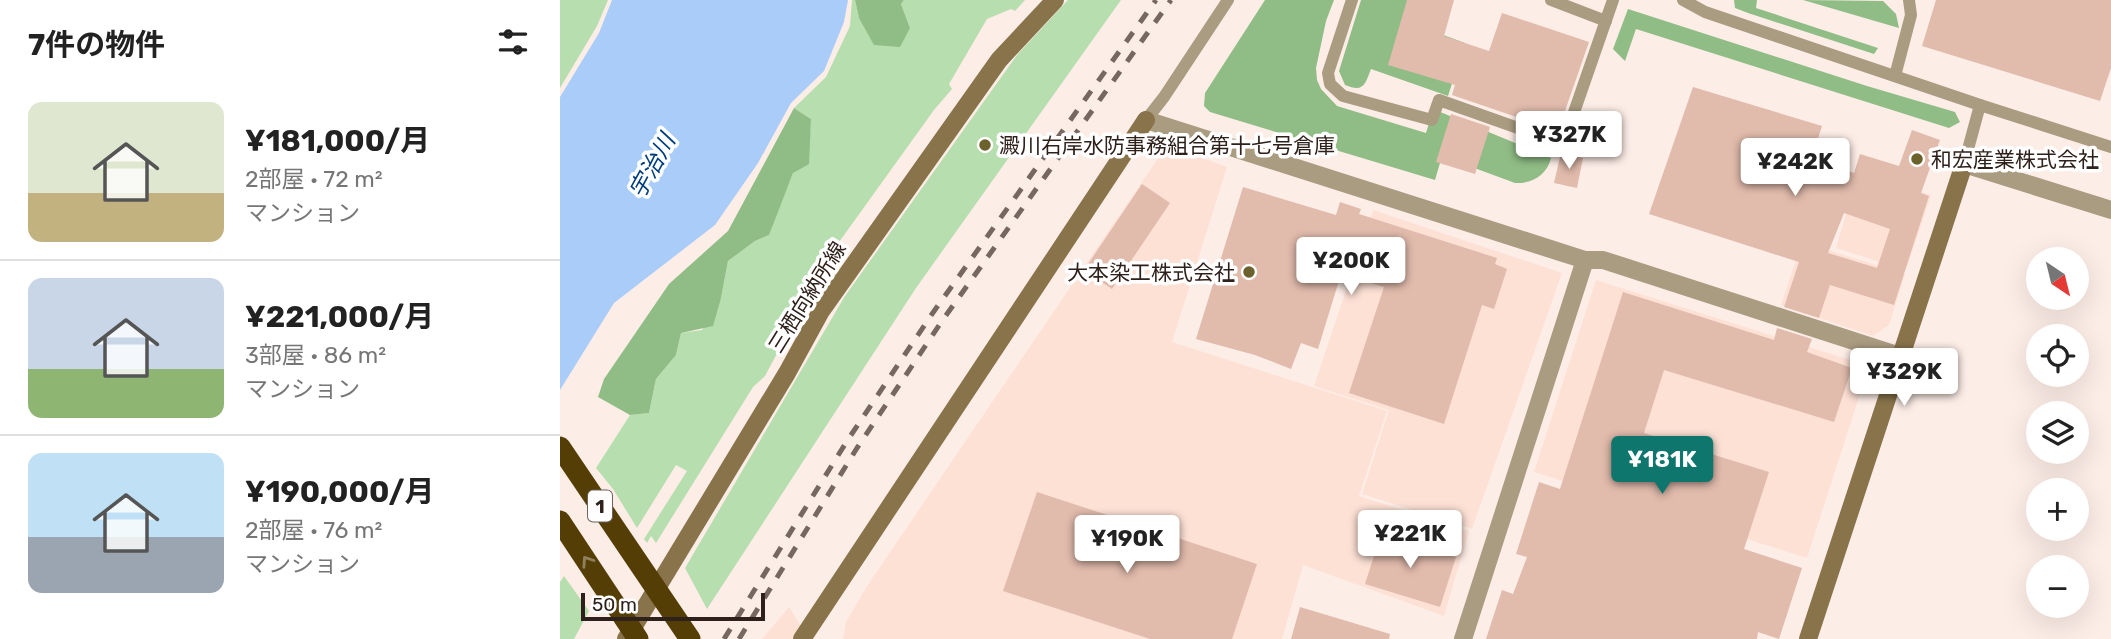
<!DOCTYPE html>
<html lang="ja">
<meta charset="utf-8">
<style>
:root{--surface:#fff;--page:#f6f6f6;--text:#222;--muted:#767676;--line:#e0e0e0;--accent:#0f766e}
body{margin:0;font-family:Rubik,"Noto Sans JP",sans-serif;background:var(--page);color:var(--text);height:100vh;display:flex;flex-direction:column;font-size:26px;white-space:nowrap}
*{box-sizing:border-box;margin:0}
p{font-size:23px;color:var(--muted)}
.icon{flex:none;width:38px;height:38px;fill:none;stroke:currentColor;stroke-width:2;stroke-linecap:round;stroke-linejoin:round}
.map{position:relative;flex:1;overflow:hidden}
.side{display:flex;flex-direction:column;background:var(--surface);width:560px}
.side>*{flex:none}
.needle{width:46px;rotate:145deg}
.tools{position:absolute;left:1466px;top:247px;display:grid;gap:14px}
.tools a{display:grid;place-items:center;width:63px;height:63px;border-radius:50%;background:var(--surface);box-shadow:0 7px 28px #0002;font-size:35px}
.scale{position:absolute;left:21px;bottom:18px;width:184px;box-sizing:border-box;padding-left:7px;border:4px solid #2e201a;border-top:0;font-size:19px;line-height:24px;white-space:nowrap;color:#2e201a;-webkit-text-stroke:5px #fefefe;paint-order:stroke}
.price{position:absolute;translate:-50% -60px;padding:0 16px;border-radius:7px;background:#fff;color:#222;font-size:23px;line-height:46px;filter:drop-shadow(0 2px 4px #0008)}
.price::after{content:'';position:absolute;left:50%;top:42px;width:21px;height:16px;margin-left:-10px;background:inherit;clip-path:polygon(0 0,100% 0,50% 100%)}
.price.active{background:var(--accent);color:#fff}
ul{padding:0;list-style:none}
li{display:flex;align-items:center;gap:21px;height:175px;padding:0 28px}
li+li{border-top:2px solid var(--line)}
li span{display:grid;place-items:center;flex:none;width:196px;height:140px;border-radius:14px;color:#555}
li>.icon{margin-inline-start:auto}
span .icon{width:84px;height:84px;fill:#fffc;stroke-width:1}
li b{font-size:30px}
h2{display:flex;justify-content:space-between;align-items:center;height:84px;padding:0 28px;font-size:30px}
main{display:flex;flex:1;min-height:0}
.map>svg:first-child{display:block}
</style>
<main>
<section class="side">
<h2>7件の物件<svg class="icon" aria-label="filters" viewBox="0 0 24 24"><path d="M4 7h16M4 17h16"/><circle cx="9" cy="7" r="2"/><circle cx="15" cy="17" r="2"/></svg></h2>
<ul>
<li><span style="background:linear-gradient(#dfe7d0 65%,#c2b280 0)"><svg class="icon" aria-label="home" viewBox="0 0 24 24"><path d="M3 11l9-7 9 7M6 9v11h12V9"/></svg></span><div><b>¥181,000/月</b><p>2部屋 · 72 m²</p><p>マンション</p></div></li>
<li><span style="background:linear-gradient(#c9d6e8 65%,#8fb573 0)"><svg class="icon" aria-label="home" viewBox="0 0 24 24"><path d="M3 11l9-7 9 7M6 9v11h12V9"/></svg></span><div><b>¥221,000/月</b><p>3部屋 · 86 m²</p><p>マンション</p></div></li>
<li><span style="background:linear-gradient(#bfe0f5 60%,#9aa5b1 0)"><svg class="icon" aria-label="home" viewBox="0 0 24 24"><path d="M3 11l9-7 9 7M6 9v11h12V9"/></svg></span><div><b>¥190,000/月</b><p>2部屋 · 76 m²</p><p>マンション</p></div></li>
</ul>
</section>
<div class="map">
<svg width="1551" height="639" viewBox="0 0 1551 639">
<rect width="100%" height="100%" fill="#fdede7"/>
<g fill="#fde1d5">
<path d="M623 151 667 167 612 342 827 411 799 496 909 531 884 616 743 565 722 639H283L286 622 307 586 601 154Z"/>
<path d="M1298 173 1371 195 1346 270 1276 248Z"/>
<path d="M813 210 1002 273 912 529 802 494 829 410 754 386Z"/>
<path d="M1242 242 1345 274 1329 325 1313 336 1221 305Z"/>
<path d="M1036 280 1309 366 1247 558 974 472Z"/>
<path d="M229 607 249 639H202Z"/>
</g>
<g fill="#b7deaf">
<path d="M0 0H48L37 26 0 88Z"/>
<path d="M292 0H295L299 18 350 28 341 4 344 0H465L455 11 451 9 427 19 389 84 392 89 374 110 269 256 205 376 193 387 96 543 91 536 87 543 84 539 127 471 116 465 77 528 53 489 36 468 70 415 89 413 96 379 116 355 121 333 142 330 161 298 168 261 195 241 209 235 217 210 250 134 251 119 234 108 266 77 290 26Z"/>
<path d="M508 0H561L356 288 147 609 125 568 285 296 457 55Z"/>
<path d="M4 576 29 611 14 639H0V582Z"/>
</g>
<g fill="#8fbd85">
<path d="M295 0H344L341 4 350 28 340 47 314 45 299 18Z"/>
<path d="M705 0H774L766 21 756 68 757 80 761 89 777 106 866 133 873 109 991 158C987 175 972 184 955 183L882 156 875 180 650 112 644 106 645 93Z"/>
<path d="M801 0H870L878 33 905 43 888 96 811 69C805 84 804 93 785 85L779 71Z"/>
<path d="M1174 0H1197L1196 8 1318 48 1314 54 1188 13 1175 8Z"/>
<path d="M1243 0 1323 1 1336 14 1339 28Z"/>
<path d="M1068 9 1307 86 1395 112 1400 122 1389 128 1076 29 1065 61 1053 49Z"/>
<path d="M234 108 251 119 249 164 233 173 209 235 195 241 168 261 161 298 153 326 121 333 116 355 96 379 89 413 70 415 38 397 44 379 109 284 168 231Z"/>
</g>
<path fill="#a9ccf9" d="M52 0H288L284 22 264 71 231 103 198 163 155 225 54 303 0 390V97L39 33Z"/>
<g fill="#e1bbac" fill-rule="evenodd">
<path d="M847 0H894L884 36 929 51 942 13 1029 42 998 131 892 95 895 85 828 65Z"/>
<path d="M1376 0H1551V68L1540 101 1362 46Z"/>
<path d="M1133 87 1262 126 1252 157 1294 173 1300 154 1339 166 1352 130 1380 140 1361 193 1369 196 1334 305 1270 285 1259 318 1224 307 1239 262 1089 214ZM1284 213 1330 229 1317 268 1268 253Z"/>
<path d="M891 114 930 127 915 174 876 162Z"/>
<path d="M1001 153 1023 158 1017 188 994 183Z"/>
<path d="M582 184 610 203 552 289 524 270Z"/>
<path d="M683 187 776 215 780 202 801 209 799 214 937 258 935 264 947 269 934 309 922 305 884 424 789 393 824 287 781 274 758 349 741 343 731 369 695 355 636 339Z"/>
<path d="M1063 292 1214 340 1217 328 1252 339 1247 352 1292 368 1274 422 1104 370 1084 433 1209 472 1184 549 1242 568 1219 639 1198 632 1197 639H926L942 590 953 594 967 557 956 554 979 482 1000 489Z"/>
<path d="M477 492 697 564 672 639H590L443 591Z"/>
<path d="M821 534 896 557 880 607 805 584Z"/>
<path d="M740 607 830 634 829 639H731Z"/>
</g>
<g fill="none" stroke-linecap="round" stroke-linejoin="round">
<g stroke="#aa9c81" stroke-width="12">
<path d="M792 0 768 73 770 84 783 96 872 120 879 100 1003 144 1053 0"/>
<path d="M991 0 1046 21"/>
<path d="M1123 0 1145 12 1420 105 1404 164"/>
<path d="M1335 76 1351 15 1349 0"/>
<path d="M1420 105 1551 147"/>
<path d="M586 120 604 97 668 0"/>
</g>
<g stroke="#aa9c81" stroke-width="18">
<path d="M586 120 1025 260H1043L1340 356"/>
<path d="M1404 164 1551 210"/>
<path d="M903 639 1025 260"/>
</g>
<g stroke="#88734a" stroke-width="18">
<path d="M66 639 227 373 261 311 439 60 495 0"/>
<path d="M242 639 586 120"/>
<path d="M1248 639 1404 164"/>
</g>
<g stroke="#553e06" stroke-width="21">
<path d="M0 447 130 639"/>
<path d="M0 521 78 639"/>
</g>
<g stroke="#766761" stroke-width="5" stroke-dasharray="12 12" stroke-linecap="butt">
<path d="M164 639 287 441 372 314 596 0"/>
<path d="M179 639 297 448 382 321 611 0"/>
</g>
</g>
<defs><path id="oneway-chevron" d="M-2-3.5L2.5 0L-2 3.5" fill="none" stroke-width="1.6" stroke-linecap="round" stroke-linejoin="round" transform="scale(1.75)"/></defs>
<use stroke="#90815d" href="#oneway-chevron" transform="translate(27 561) rotate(-124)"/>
<g fill="#6b612d" stroke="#fefefe" stroke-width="2.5">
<circle cx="425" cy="145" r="7"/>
<circle cx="1357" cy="159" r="7"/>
<circle cx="689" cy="272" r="7"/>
</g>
<g text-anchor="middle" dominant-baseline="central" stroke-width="7" stroke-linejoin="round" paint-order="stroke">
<rect fill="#fefefe" stroke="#6c635e" stroke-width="2" x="28" y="490.5" width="24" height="31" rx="5"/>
<g font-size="19" font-weight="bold" fill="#2e201a">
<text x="40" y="506">1</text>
</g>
<g font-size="21" fill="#2e201a" stroke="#fefefe" text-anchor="start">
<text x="439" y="145">澱川右岸水防事務組合第十七号倉庫</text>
<text x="1371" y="159">和宏産業株式会社</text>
<text x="675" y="272" text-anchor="end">大本染工株式会社</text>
</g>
<g font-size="21" fill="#2e201a" stroke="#fefefe">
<text transform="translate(247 297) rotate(-58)">三栖向納所線</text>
</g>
<g font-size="23" font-style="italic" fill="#003d7e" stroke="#fefefe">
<text transform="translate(92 166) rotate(-61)">宇治川</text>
</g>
</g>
</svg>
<div class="tools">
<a><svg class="needle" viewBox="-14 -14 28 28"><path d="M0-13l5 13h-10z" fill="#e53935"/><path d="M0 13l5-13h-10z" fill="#767676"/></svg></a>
<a><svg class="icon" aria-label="locate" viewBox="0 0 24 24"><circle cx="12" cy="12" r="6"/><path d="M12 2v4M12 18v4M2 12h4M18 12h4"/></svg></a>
<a><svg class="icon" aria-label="layers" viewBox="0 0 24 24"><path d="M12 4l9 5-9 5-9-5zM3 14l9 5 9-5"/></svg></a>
<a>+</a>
<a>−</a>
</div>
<div class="scale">50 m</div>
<b class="price" style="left:1009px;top:171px">¥327K</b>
<b class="price" style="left:1235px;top:198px">¥242K</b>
<b class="price" style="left:791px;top:297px">¥200K</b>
<b class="price" style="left:1344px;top:408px">¥329K</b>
<b class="price active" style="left:1102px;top:496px">¥181K</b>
<b class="price" style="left:850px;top:570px">¥221K</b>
<b class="price" style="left:567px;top:575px">¥190K</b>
</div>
</main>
